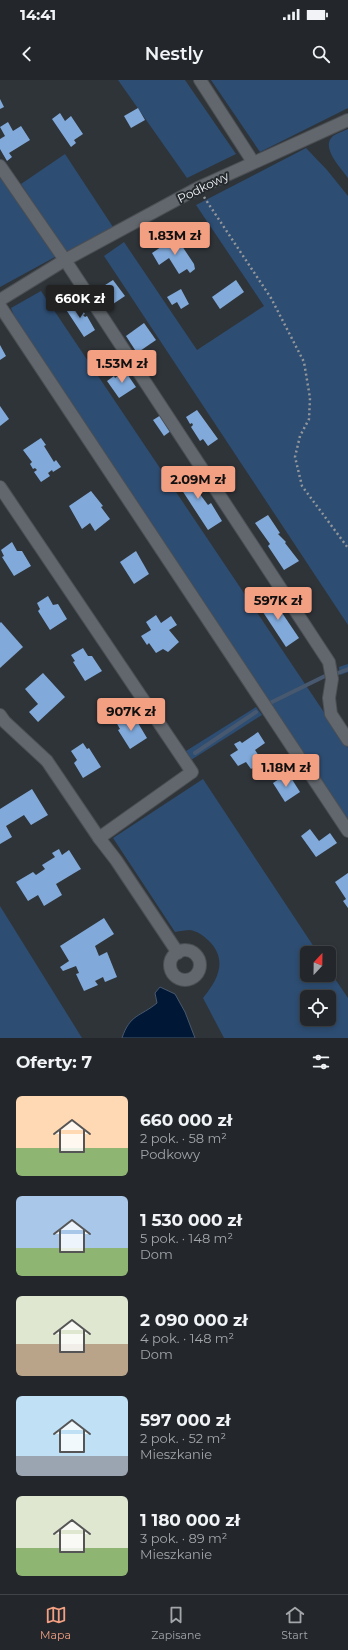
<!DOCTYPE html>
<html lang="pl">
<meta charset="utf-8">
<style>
:root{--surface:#23272b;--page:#2b2f33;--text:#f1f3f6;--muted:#a3a5a9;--line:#404447;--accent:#f39f82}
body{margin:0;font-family:Montserrat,sans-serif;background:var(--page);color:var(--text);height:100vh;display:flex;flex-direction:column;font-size:15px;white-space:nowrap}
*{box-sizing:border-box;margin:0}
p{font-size:13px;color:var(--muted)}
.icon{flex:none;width:22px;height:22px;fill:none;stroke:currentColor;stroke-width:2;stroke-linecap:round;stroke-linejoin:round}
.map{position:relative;height:958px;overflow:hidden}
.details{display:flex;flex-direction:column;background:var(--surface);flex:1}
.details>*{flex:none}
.needle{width:26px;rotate:22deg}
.controls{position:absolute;left:300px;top:866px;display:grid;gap:8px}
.controls a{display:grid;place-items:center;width:36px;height:36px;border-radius:6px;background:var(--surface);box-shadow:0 2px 6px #0003,0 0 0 1px var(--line);font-size:20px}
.price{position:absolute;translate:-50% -34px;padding:0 9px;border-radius:4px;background:var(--accent);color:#111;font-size:13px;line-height:26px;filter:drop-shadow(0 1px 2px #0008)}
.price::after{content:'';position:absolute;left:50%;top:24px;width:12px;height:9px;margin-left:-6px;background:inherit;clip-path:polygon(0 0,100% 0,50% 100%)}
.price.current{background:#222;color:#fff}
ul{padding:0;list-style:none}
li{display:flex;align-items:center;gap:12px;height:100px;padding:0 16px}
li span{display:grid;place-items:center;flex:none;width:112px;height:80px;border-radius:6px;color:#555}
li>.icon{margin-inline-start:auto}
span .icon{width:48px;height:48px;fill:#fffc;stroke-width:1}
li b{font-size:17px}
h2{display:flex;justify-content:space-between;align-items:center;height:48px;padding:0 16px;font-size:17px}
.status{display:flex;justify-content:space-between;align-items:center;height:28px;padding:0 20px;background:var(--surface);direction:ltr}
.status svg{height:11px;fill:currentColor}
header{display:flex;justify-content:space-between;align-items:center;height:52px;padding:0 16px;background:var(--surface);font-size:18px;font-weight:600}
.dock{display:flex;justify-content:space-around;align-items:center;height:56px;border-top:1px solid var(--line);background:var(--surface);font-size:11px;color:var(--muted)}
.dock a{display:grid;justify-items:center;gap:2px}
.dock .current{color:var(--accent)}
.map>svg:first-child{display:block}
</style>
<div class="status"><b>14:41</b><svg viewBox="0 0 49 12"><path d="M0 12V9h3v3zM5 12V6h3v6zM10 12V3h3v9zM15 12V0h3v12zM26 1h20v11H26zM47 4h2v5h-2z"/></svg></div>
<header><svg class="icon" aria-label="back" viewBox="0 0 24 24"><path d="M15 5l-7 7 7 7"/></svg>Nestly<svg class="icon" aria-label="search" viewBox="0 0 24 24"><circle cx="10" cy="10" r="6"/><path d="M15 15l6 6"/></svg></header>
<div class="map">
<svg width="348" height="958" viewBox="0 0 348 958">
<rect width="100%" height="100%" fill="#2f3439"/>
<g fill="#2d4d72" fill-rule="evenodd">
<path d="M118 0H185L236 74 187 98Z"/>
<path d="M211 0H348V28L260 72Z"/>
<path d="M348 49V98C341 88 320 67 333 56 337 53 344 51 348 49Z"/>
<path d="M306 68 327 90 348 116V545L104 176 124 162 197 270 264 226 196 125Z"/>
<path d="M65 74 113 147 66 172 21 104Z"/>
<path d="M0 95 55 177 0 207Z"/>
<path d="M41 211 348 668V745L16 241 11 228Z"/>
<path d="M348 584V592L340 595 339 587Z"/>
<path d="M256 627 262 635 191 680 186 671Z"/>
<path d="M203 699 318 873H307V895H329V890L348 918V958H224L203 918C218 900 228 880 209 861 204 856 197 851 190 850 186 850 180 851 175 852L113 758ZM307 917H329V939H307Z"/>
<path d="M0 826 82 958H0Z"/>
</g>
<path fill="#001735" stroke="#48596f" d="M160 907 175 914 185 932 195 958H122C130 934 140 937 157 923L155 913Z"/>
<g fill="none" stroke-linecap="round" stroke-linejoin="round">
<g stroke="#48596f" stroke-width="4">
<path d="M338 593 348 589"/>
<path d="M270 623 325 596"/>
<path d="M195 673 256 632"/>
</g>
</g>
<g fill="#81aadb">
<path d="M0 19 4 27 0 29Z"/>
<path d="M138 28 145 40 131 48 124 36Z"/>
<path d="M60 33 65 41 71 36 83 54 74 60 76 63 71 67 52 39Z"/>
<path d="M8 42 13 51 21 46 30 60 9 73 12 77 7 81 0 69V59L5 56 0 47Z"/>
<path d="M176 157 194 184 195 189 190 193 187 189 179 194 169 178 159 185 152 173Z"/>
<path d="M113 200 125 216 113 224 102 207Z"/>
<path d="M236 200 244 212 220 229 212 217Z"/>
<path d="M181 209 189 224 181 229 177 222 172 225 167 217Z"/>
<path d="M76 220 85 234 83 235 85 237 87 236 95 250 84 257 65 228Z"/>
<path d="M144 243 156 260 137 273 126 256Z"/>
<path d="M0 265 6 276 0 280Z"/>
<path d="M125 291 136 307 119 318 107 301 114 296 115 298Z"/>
<path d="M0 326 9 339 0 346Z"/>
<path d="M197 330 218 359 208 366 203 359 200 361 191 347 193 345 192 343 190 344 186 337Z"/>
<path d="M161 335 172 350 164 356 153 340Z"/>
<path d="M41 358 46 365 44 366 54 382 56 380 61 387 53 392 52 390 48 393 50 396 41 402 34 392 37 390 35 388 33 389 30 384 32 382 23 370Z"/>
<path d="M188 389 199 406 196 408 202 417 208 425 211 423 222 441 208 450 174 398Z"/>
<path d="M91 411 103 426 101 427 110 439 95 451 90 443 82 449 69 426Z"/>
<path d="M268 435 280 453 278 454 286 462 285 463 299 481 284 490 268 466 270 464 255 443Z"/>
<path d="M12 462 17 471H22L31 486 14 496 2 477 4 476 1 470Z"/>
<path d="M136 471 149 494 134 504 120 482Z"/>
<path d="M270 515 299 558 286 567 257 523Z"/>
<path d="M48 516 53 525 58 524 67 539 50 550 38 531 40 529 37 523Z"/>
<path d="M156 535 161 543 171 536 177 545 169 550 179 562 168 572 163 569 156 573 149 563 147 565 141 556 151 550 146 542Z"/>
<path d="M1 542 23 567 0 588V543Z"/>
<path d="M83 568 88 576H92L102 591 85 601 73 582 75 581 71 575Z"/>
<path d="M43 593 65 617 38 642 29 632 38 624 25 609Z"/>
<path d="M128 635 134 643H138L147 658 130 669 118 650 120 649 116 642Z"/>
<path d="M258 652 265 663 255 670 263 682 251 689 246 682 238 686 230 675 238 670 234 664 240 661 242 663Z"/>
<path d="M83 663 87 669 89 668 101 687 83 698 74 683 77 680 71 671Z"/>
<path d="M288 693 300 712 285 722 273 703Z"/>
<path d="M32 709 48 735 31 745 24 735 6 746 12 757 0 764V729Z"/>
<path d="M310 749 319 761 330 753 337 763 316 777 301 756Z"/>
<path d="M59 769 62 775 69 770 81 789 56 804 62 815 44 826 38 815 28 821 16 802 33 792 36 795 45 789 42 785 55 777 52 773Z"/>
<path d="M348 793V828L343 821 346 819 335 802Z"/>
<path d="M104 838 114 854 95 866 99 876 107 872 117 897 105 902 103 897 95 901 98 905 84 911 76 894 79 893 76 886 63 891 60 887 69 881 60 866Z"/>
</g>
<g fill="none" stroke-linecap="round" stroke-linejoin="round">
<g stroke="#4b4f54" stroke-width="14">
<g id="minor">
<path d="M200 0 253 82"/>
<path d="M0 86 65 180 329 582 332 599 329 618 331 634 348 660"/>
<path d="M0 220 65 180 198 108 348 40"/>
<path d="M0 226 348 751"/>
<path d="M0 407 192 692 99 758"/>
<path d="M0 635 5 642 47 681 99 758 116 780 178 873"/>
<circle cx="185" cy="885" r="15"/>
</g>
</g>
<path stroke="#93979b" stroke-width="2.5" stroke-dasharray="2 3" stroke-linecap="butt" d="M204 117 271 218 304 282 310 318 309 339 300 356 295 377 302 406 348 468"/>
<use href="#minor" stroke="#62676d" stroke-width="12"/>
</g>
<g text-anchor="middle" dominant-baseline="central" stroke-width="4" stroke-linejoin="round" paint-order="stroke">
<g font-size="12" fill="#eff2f5" stroke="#252a2f">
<text transform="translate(203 107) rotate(-26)">Podkowy</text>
</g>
</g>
</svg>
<div class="controls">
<a><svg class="needle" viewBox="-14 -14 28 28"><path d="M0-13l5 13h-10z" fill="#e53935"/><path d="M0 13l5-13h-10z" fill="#a3a5a9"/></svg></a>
<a><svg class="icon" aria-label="locate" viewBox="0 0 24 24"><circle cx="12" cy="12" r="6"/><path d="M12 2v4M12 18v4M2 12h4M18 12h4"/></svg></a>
</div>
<b class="price" style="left:175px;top:176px">1.83M zł</b>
<b class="price current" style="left:80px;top:239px">660K zł</b>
<b class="price" style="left:122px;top:304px">1.53M zł</b>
<b class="price" style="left:198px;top:420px">2.09M zł</b>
<b class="price" style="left:278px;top:541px">597K zł</b>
<b class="price" style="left:131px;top:652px">907K zł</b>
<b class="price" style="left:286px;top:708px">1.18M zł</b>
</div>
<section class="details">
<h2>Oferty: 7<svg class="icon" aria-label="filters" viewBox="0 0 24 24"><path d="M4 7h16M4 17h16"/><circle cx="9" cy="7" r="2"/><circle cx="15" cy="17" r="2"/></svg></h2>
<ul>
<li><span style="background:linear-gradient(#ffd9b3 65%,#8fb573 0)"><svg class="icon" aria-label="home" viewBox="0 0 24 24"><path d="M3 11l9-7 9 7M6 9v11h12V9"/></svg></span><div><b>660 000 zł</b><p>2 pok. · 58 m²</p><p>Podkowy</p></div></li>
<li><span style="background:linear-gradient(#a9c7e8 65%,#8fb573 0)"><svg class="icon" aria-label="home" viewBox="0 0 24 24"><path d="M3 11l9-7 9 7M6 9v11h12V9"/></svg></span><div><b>1 530 000 zł</b><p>5 pok. · 148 m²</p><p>Dom</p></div></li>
<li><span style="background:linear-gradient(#dfe7d0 60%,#b9a48a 0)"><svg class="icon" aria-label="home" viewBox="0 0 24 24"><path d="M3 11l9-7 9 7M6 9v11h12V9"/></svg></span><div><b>2 090 000 zł</b><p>4 pok. · 148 m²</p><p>Dom</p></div></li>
<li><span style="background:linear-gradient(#bfe0f5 75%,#9aa5b1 0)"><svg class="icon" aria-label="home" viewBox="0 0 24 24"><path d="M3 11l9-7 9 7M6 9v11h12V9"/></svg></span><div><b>597 000 zł</b><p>2 pok. · 52 m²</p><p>Mieszkanie</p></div></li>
<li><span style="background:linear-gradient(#dfe7d0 65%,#8fb573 0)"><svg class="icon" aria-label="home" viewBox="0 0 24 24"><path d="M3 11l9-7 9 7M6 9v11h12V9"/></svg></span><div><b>1 180 000 zł</b><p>3 pok. · 89 m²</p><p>Mieszkanie</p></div></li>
</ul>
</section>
<nav class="dock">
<a class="current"><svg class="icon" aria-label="map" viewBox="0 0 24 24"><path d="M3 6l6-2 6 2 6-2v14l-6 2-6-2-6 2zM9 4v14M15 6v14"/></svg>Mapa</a>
<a><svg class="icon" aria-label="saved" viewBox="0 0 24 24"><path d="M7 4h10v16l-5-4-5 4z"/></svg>Zapisane</a>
<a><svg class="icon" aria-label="home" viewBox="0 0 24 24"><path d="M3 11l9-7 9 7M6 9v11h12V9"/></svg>Start</a>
</nav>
